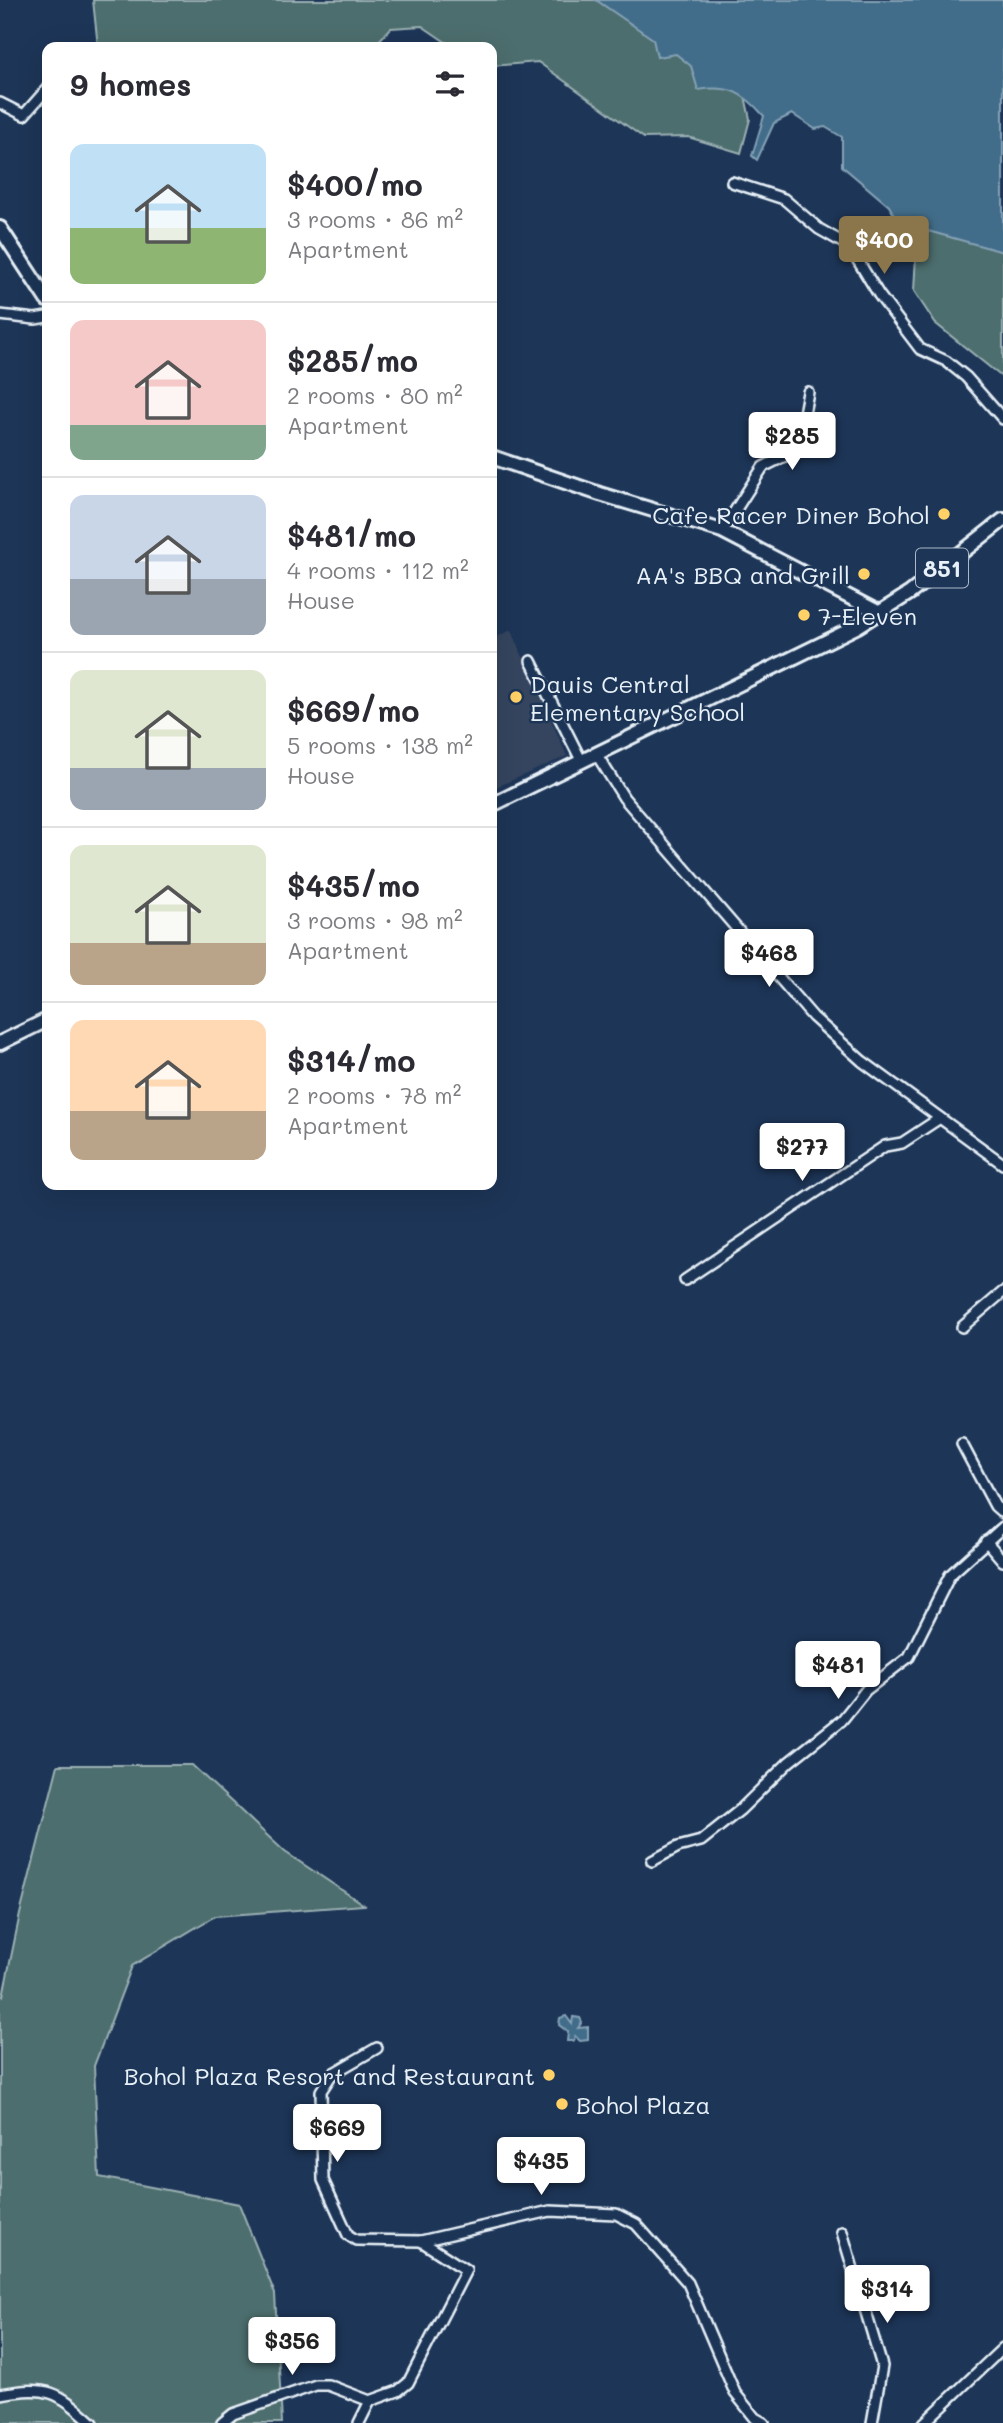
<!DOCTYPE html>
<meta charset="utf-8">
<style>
:root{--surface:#fff;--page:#f7f7f7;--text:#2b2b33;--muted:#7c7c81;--line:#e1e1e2;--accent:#8a764a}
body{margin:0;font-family:Mali,sans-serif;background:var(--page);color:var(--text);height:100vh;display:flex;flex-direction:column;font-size:26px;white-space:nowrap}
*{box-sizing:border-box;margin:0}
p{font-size:23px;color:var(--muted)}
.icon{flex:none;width:38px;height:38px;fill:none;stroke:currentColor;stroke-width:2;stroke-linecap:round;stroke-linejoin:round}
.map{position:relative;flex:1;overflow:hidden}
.panel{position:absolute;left:42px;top:42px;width:455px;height:1148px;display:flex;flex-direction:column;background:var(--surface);border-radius:14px;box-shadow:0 7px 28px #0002}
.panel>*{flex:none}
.price{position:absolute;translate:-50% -60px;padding:0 16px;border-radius:7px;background:#fff;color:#222;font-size:23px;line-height:46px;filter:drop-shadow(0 2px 4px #0008)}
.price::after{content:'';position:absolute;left:50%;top:42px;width:21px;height:16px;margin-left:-10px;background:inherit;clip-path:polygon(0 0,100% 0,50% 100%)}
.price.current{background:var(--accent);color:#fff}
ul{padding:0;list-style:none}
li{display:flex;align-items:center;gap:21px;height:175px;padding:0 28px}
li+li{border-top:2px solid var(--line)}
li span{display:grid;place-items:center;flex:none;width:196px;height:140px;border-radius:14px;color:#555}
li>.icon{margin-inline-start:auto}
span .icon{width:84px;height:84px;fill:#fffc;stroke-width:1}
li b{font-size:30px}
h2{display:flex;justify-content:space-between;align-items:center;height:84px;padding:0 28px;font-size:30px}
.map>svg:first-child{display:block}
</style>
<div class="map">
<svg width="1003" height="2423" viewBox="0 0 1003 2423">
<rect width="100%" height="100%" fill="#1d3557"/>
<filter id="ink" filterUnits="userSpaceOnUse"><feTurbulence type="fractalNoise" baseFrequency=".0143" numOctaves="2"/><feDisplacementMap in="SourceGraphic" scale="14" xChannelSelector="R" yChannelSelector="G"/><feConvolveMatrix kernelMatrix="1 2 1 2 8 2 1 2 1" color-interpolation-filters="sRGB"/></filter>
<g filter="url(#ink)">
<path fill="#34445f" d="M511 630 567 756 492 789V639Z"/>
<g fill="#4e6e6e" stroke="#9bb0b3" stroke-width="2">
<path d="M93 0H611L742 82 750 119 741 153 688 137 644 138 538 62 492 66V47H453L422 26 391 28 373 47H98Z"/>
<path d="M934 224 1003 241V378L935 323 914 291 917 237Z"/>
<path d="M58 1765H192L285 1852 364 1905 215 1916 132 1966 94 2066 99 2177 239 2204 275 2294 282 2423H0V1995L3 1996 20 1914Z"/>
</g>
<g fill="#436d8a" stroke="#85a2b6" stroke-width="2">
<path d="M596 0H1003V252L928 231 921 248 908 239 889 206 842 166V137L825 127 815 129 792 114 774 123 757 160 752 156 764 116C743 92 729 85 698 90L691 66 676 54 657 57 653 39Z"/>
<path d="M566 2016 572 2024 573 2017 580 2018 582 2022 578 2028 588 2027V2040L580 2041 575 2036 573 2041H567L568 2032 559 2025 560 2018Z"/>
</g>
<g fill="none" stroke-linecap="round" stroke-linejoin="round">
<g stroke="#e8f1f8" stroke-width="14">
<g id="minor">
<path d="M0 103 24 115 47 89"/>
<path d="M732 182 784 199 819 229 849 246 879 295 920 349 946 361 966 377 1003 419"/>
<path d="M0 315 35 319 47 317"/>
<path d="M722 531 763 467 805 446 803 419 808 392"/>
<path d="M531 661 582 762"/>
<path d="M597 755 624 798 813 1017 862 1061 1003 1164"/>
<path d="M685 1280 885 1146 902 1143 940 1118"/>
<path d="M962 1327 1003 1292"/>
<path d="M962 1444 995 1506 1003 1513"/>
<path d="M986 1541 1003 1561"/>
<path d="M652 1861 678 1847 701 1841 740 1810 789 1762 842 1720 866 1690 909 1657 950 1575 1003 1527"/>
<path d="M377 2048 332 2074 321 2091 323 2180 348 2235 356 2240 421 2241"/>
<path d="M842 2232 882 2366 872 2423"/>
<path d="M0 2394C49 2386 56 2390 93 2423"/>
<path d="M222 2423 233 2414 316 2385H328L370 2401"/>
<path d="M359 2423 370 2401 398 2391 408 2383 466 2270 421 2241 550 2211 616 2214 636 2224 688 2283 735 2393 755 2418 764 2423"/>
<path d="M924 2423 1003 2348"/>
</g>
</g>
<g stroke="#e8f1f8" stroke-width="18">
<g id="major">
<path d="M0 228 47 300"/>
<path d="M492 457 600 494 722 531 878 612"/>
<path d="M492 805 858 626 910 593 1003 520"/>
<path d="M0 1043 47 1020"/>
</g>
</g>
<use href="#minor" stroke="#1d3557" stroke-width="9"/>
<use href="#major" stroke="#1d3557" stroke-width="12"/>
</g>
</g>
<g fill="#ffd166" stroke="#1d3557" stroke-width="2.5">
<circle cx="944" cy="514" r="7"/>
<circle cx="864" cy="574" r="7"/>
<circle cx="804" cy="615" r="7"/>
<circle cx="516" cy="697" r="7"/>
<circle cx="549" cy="2075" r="7"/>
<circle cx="562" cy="2104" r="7"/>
</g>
<g text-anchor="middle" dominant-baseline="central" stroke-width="5" stroke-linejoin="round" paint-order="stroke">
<rect fill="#1d3557" stroke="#abb9c8" stroke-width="2" x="916" y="548.5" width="52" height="39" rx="5"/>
<g font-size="23" font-weight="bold" fill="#e8f1f8">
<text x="942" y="568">851</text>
</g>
<g font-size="24" fill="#e8f1f8" stroke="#1d3557" text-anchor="end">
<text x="930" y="514">Cafe Racer Diner Bohol</text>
<text x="850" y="574">AA's BBQ and Grill</text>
<text x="818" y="615" text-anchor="start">7-Eleven</text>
<text x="530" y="683" text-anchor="start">Dauis Central<tspan x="530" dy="28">Elementary School</tspan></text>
<text x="535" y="2075">Bohol Plaza Resort and Restaurant</text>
<text x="576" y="2104" text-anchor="start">Bohol Plaza</text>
</g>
</g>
</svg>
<b class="price current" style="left:884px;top:276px">$400</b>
<b class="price" style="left:792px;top:472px">$285</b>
<b class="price" style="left:769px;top:989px">$468</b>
<b class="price" style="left:802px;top:1183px">$277</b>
<b class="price" style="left:838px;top:1701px">$481</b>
<b class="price" style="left:337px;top:2164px">$669</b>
<b class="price" style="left:541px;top:2197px">$435</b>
<b class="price" style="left:887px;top:2325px">$314</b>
<b class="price" style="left:292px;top:2377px">$356</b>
<section class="panel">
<h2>9 homes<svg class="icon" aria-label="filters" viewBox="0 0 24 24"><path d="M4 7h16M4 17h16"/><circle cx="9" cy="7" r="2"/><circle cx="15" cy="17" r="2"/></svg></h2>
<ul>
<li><span style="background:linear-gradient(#bfe0f5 60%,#8fb573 0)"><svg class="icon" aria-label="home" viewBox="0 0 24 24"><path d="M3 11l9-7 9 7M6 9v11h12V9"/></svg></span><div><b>$400/mo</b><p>3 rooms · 86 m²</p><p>Apartment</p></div></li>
<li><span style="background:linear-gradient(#f6c9c9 75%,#7fa58c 0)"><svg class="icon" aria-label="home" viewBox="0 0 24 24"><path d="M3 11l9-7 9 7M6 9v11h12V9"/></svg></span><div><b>$285/mo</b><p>2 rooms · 80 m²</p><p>Apartment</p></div></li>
<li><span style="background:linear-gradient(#c9d6e8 60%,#9aa5b1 0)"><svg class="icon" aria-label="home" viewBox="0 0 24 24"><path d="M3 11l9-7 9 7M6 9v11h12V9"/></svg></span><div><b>$481/mo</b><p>4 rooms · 112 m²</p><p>House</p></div></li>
<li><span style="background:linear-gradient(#dfe7d0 70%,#9aa5b1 0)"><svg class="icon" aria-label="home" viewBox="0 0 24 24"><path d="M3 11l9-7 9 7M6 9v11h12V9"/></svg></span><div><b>$669/mo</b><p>5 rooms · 138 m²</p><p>House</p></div></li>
<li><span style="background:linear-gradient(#dfe7d0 70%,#b9a48a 0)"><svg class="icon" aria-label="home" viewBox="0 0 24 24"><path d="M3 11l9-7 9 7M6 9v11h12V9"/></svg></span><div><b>$435/mo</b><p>3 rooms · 98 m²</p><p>Apartment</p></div></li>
<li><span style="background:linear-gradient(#ffd9b3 65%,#b9a48a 0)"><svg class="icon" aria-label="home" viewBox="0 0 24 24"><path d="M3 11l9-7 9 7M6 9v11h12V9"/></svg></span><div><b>$314/mo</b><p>2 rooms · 78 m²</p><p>Apartment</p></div></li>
</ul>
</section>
</div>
